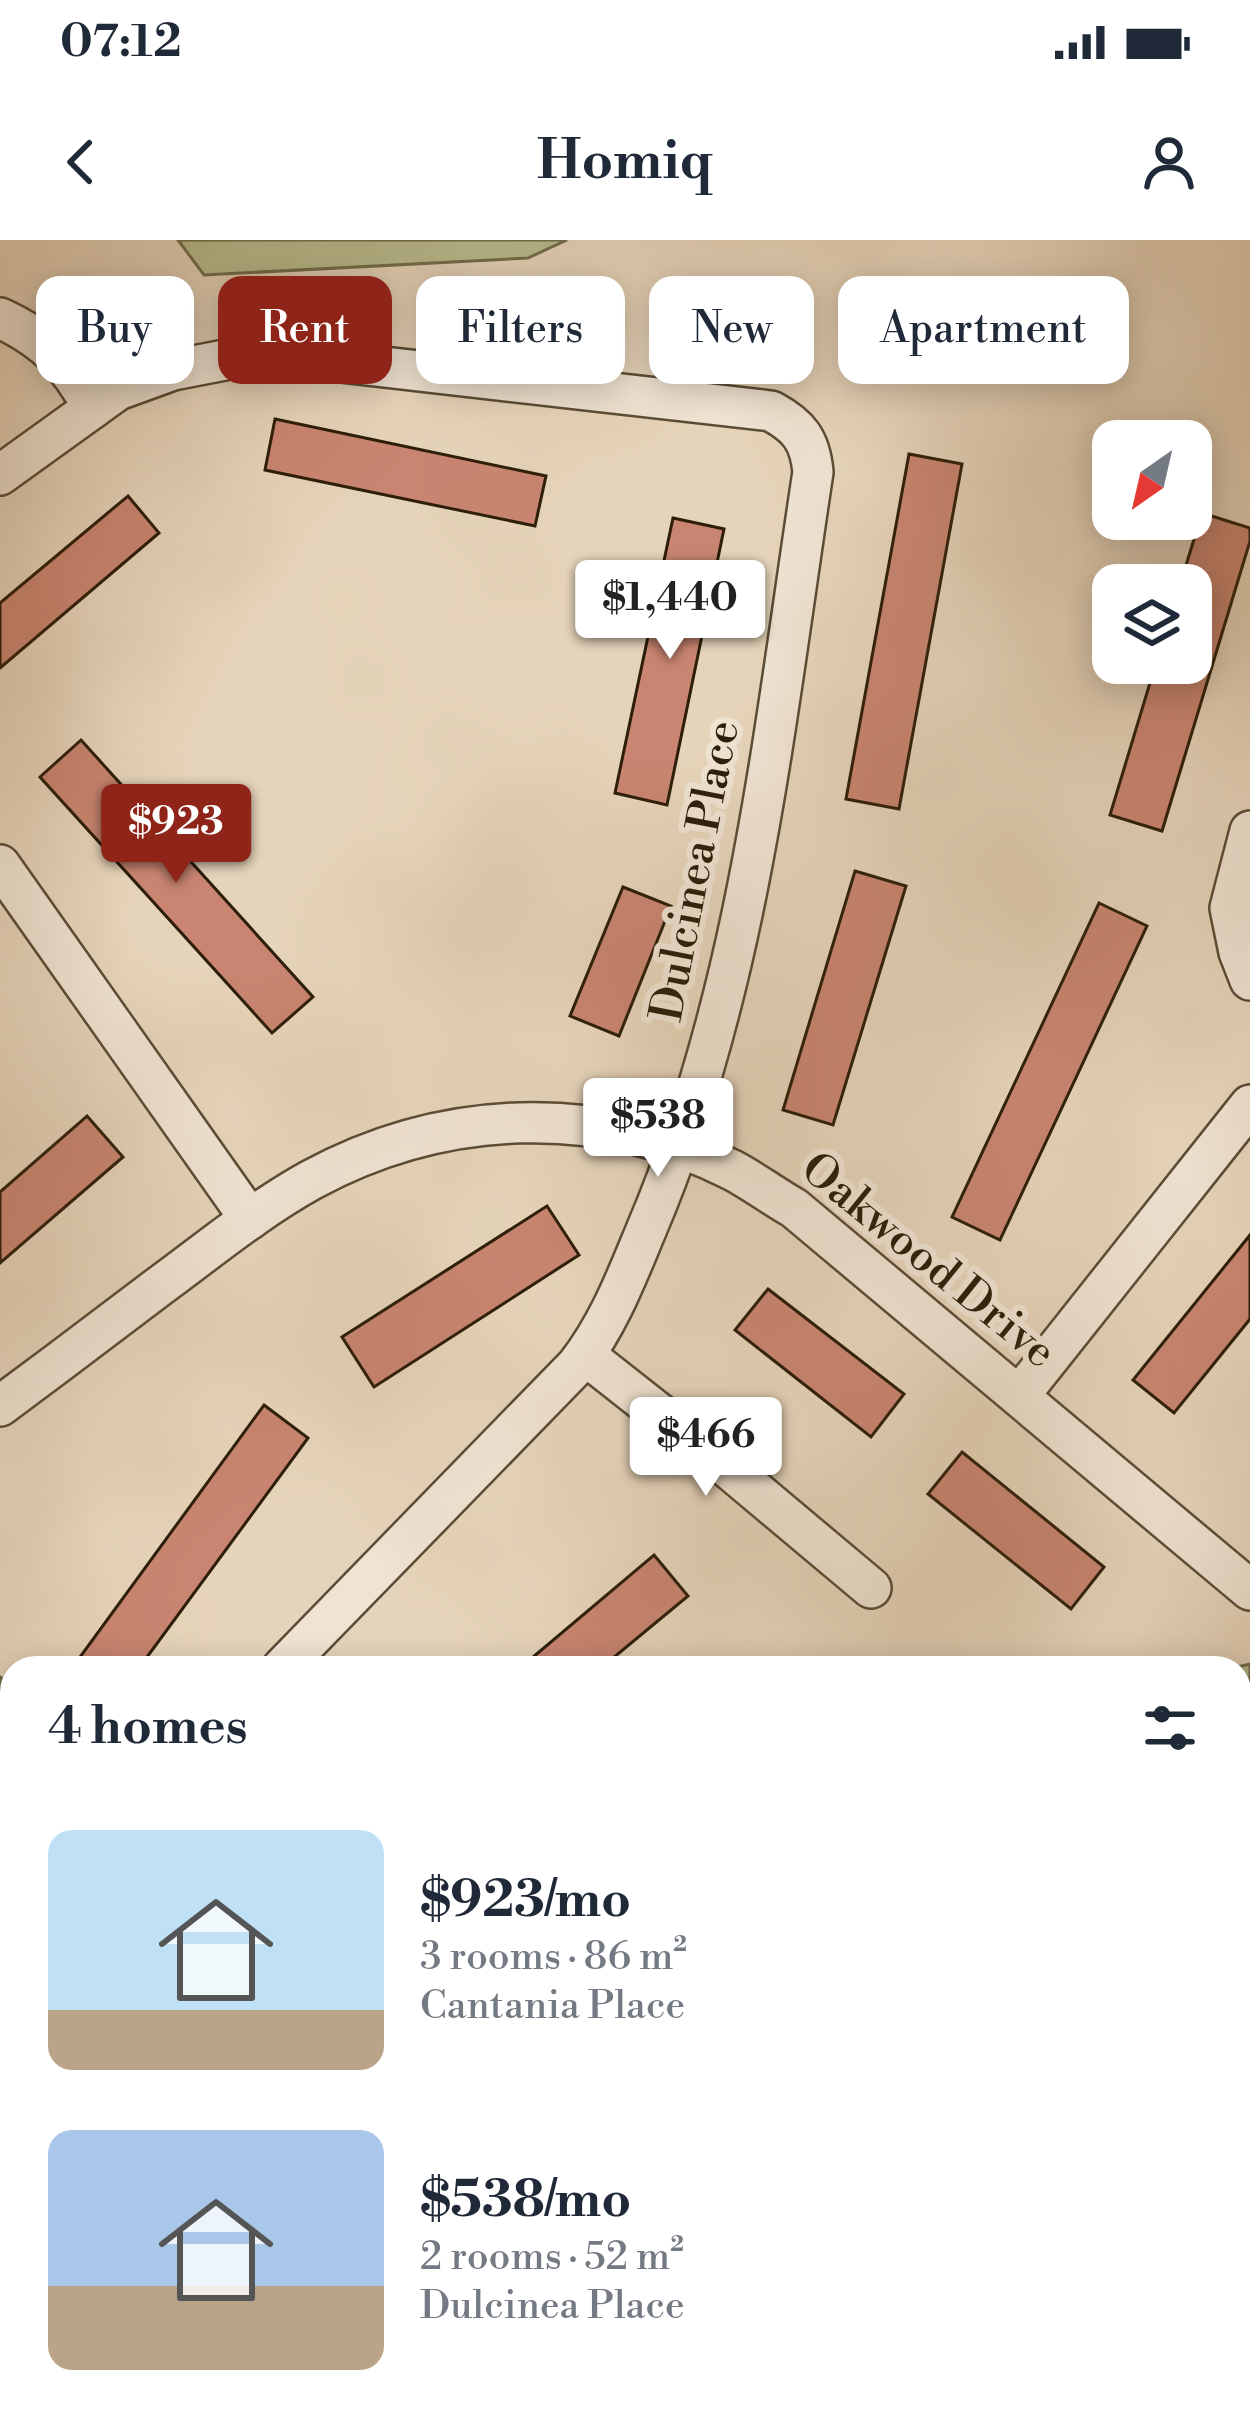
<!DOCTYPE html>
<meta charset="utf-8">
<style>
:root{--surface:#fff;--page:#f2f2f3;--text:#1f2937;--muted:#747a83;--accent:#8f2418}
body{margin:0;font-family:"Libre Bodoni",serif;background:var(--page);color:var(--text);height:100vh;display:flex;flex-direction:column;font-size:45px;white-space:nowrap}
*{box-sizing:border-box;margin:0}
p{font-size:39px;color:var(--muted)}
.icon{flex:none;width:66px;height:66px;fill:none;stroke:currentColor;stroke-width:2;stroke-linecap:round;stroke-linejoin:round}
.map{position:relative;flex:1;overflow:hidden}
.side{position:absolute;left:0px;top:1416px;width:1251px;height:768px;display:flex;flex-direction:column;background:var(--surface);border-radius:36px 36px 0 0;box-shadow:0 6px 30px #0003}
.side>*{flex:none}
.guide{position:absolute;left:36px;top:36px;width:1179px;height:108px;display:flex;gap:24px}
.needle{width:78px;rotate:214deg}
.fabs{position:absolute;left:1092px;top:180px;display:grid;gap:24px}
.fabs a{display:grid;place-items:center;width:120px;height:120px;border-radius:24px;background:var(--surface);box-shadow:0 6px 30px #0003;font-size:60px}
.price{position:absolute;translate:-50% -102px;padding:0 27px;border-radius:12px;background:#fff;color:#222;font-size:39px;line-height:78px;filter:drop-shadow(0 3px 6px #0008)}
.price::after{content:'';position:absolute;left:50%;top:72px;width:36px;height:27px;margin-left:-18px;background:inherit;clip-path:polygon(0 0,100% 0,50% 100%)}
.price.selected{background:var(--accent);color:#fff}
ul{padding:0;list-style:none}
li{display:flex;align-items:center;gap:36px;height:300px;padding:0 48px}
li span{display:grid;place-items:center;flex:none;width:336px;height:240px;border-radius:24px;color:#555}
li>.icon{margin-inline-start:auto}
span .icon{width:144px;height:144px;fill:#fffc;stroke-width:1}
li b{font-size:51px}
h2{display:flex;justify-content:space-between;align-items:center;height:144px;padding:0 48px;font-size:51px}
.chip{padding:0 42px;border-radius:24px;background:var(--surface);box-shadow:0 6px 30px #0003;font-size:42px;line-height:108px}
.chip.selected{background:var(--accent);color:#fff}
.status{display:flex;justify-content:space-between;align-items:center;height:84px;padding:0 60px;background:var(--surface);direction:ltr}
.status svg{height:33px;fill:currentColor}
header{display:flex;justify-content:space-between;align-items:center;height:156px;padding:0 48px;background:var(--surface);font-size:54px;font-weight:700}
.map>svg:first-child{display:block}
</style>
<div class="status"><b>07:12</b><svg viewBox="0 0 49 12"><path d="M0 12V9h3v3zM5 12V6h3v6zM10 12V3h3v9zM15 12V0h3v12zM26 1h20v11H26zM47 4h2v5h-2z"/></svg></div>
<header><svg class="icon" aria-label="back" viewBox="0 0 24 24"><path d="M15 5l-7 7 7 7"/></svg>Homiq<svg class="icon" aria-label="person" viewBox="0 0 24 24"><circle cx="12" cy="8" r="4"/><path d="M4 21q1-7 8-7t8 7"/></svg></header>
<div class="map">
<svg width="1250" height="2184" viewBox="0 0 1250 2184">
<rect width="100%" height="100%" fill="#e6d4ba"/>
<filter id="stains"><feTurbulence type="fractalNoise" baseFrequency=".00167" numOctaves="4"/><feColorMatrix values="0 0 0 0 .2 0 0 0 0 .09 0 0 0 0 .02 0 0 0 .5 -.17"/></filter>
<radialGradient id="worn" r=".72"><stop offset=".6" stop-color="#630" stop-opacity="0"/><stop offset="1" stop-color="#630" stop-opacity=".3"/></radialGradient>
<g fill="#b7bc8f" stroke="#726d4c" stroke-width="3">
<path d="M178 0H567L528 18 204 35Z"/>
<path d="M1250 1424V2184H404L390 2172H1239V1428H1233Z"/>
<path d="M0 1437 12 1444V1863L0 1855Z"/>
</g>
<g fill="#c98571" stroke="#2c1e09" stroke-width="3">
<path d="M275 179 546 236 535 286 265 230Z"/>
<path d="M909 214 962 224 899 569 846 559Z"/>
<path d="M128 256 159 293 0 428V363Z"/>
<path d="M1202 273 1250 288V301L1162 591 1110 575 1156 423H1191V345H1180Z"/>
<path d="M673 278 724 289 667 565 615 553Z"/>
<path d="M81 500 313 757 272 793 40 537Z"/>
<path d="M855 631 906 646 833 885 783 870Z"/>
<path d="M623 647 671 666 619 796 570 776Z"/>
<path d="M1099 663 1147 686 1000 1000 952 977Z"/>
<path d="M87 876 123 917 0 1023V952Z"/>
<path d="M547 966 579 1015 374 1147 342 1097Z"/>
<path d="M1250 995V1079L1174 1173 1133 1140Z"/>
<path d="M768 1049 904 1154 871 1197 735 1090Z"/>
<path d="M264 1165 308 1198 139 1428H72Z"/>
<path d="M962 1212 1104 1327 1071 1369 928 1254Z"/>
<path d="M654 1315 688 1356 601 1428H520Z"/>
<path d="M243 2172H319L330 2184H255Z"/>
</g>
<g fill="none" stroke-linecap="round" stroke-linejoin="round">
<g stroke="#5a4c35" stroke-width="44">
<g id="minor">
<path d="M0 78C46 99 69 124 93 168"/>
<path d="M0 235 118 150 173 130 230 119 288 116 771 171C799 186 810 200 813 232 774 487 749 748 647 988 627 1036 609 1084 577 1125L282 1428"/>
<path d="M1250 591 1230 668 1239 712 1250 740"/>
<path d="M0 625 250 979"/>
<path d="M585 1115 722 1223 871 1348"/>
<path d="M1019 1156 1250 865"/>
<path d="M0 1166C54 1126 107 1086 161 1045 210 1009 257 970 311 940 442 869 597 862 732 930 753 941 773 956 794 968L1250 1350"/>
<path d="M0 2046 12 2060"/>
<path d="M113 2172 115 2184"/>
</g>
</g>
<use href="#minor" stroke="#efe3d2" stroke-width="39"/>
</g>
<g text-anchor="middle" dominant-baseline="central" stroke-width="12" stroke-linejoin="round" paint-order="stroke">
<g font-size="45" fill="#2c1e09" stroke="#efe3d2">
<text transform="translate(696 631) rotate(-79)">Dulcinea Place</text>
<text transform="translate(928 1021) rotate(39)">Oakwood Drive</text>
</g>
</g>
<rect width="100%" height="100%" filter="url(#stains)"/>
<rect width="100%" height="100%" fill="url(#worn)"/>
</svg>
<div class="fabs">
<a><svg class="needle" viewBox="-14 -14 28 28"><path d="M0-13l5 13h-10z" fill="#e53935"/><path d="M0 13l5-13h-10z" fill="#747a83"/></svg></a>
<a><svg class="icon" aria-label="layers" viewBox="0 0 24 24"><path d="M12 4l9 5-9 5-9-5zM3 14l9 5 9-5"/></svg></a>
</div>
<b class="price" style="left:670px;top:422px">$1,440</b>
<b class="price selected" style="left:176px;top:646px">$923</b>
<b class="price" style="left:658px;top:940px">$538</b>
<b class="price" style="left:706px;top:1259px">$466</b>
<div class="guide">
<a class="chip">Buy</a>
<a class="chip selected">Rent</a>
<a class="chip">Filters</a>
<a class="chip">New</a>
<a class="chip">Apartment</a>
</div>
<section class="side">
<h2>4 homes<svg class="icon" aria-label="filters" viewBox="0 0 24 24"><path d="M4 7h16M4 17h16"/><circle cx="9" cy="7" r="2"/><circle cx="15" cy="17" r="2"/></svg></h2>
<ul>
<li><span style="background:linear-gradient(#bfe0f5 75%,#b9a48a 0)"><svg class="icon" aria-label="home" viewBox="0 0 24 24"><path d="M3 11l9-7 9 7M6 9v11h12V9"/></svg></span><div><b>$923/mo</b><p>3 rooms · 86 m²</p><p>Cantania Place</p></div></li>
<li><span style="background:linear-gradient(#a9c7e8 65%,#b9a48a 0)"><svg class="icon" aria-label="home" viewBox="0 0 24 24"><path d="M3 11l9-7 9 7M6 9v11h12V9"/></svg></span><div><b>$538/mo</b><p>2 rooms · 52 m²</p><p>Dulcinea Place</p></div></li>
</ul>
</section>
</div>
